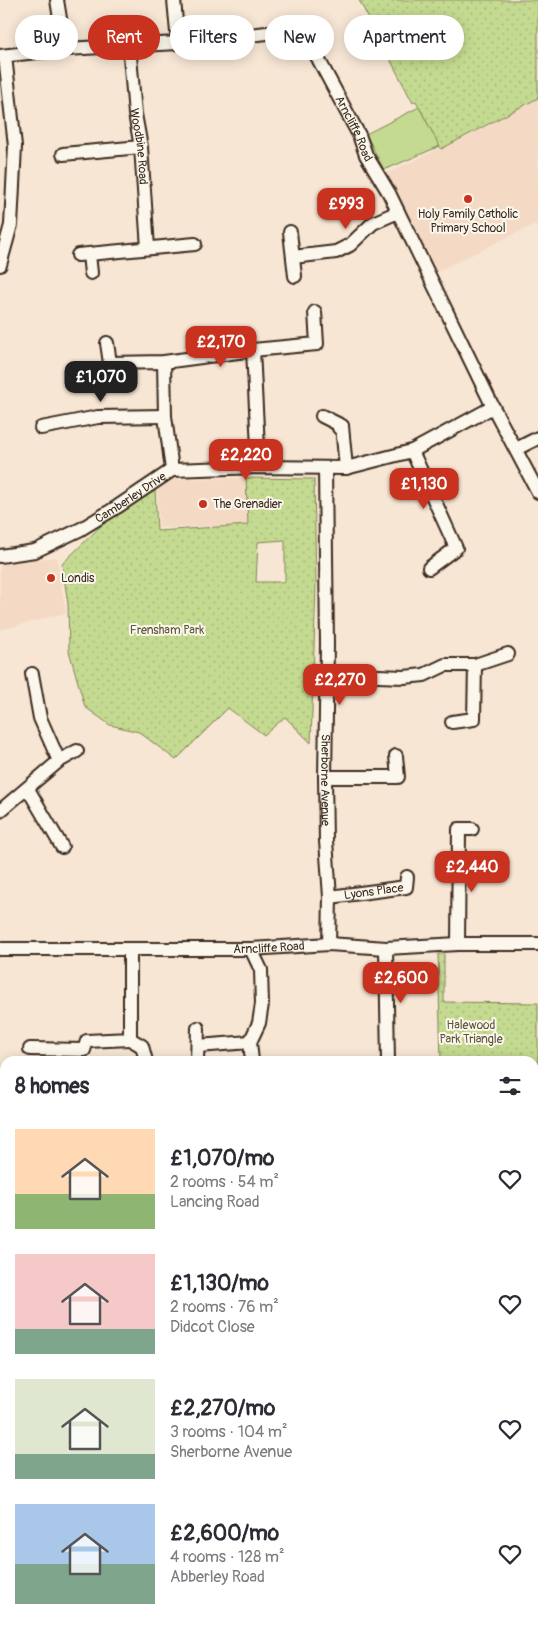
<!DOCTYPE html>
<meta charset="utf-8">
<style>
:root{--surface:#fff;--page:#f2f2f3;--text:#2b2b33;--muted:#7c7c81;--accent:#c8321e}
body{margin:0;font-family:Pangolin,sans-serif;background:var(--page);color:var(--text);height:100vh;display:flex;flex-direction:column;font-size:19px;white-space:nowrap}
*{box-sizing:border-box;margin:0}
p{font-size:16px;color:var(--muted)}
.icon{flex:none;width:28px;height:28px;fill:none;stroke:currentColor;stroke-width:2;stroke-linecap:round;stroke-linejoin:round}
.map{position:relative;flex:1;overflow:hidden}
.drawer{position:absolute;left:0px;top:1056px;width:539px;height:571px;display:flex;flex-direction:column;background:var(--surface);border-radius:15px 15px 0 0;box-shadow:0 2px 12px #0003}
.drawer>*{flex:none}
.banner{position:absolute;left:15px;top:15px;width:509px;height:45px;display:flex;gap:10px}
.price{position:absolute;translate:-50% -42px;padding:0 11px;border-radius:10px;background:var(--accent);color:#fff;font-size:16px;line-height:32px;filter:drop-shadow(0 1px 2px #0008)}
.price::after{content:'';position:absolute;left:50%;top:30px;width:15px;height:11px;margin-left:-8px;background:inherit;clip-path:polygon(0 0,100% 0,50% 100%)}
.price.active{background:#222;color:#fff}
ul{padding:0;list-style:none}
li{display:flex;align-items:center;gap:15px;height:125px;padding:0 15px}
li span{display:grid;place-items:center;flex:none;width:140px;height:100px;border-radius:0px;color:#555}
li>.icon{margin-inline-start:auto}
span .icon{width:60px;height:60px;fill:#fffc;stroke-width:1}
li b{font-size:21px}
h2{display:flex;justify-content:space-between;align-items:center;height:60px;padding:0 15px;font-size:21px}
.tag{padding:0 18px;border-radius:22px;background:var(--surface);box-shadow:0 2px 12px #0003;font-size:18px;line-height:45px}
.tag.active{background:var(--accent);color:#fff}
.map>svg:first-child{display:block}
</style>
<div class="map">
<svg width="538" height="1627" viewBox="0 0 538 1627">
<defs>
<pattern id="forest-firs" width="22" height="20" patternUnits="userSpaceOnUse" patternTransform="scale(1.25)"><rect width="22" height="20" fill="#c4da90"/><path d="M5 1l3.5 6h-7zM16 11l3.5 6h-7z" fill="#a9bb7c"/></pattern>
<pattern id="park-dots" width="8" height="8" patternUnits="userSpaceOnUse" patternTransform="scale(1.25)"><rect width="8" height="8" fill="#c4da90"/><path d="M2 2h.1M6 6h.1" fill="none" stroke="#a9bb7c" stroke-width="1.8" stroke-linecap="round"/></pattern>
</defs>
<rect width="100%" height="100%" fill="#f7e6d4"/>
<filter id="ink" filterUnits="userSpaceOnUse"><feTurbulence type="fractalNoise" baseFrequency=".02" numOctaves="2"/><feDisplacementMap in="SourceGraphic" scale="10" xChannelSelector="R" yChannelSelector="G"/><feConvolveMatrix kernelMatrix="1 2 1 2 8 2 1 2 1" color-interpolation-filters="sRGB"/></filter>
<g filter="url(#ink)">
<g fill="#f4dac4">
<path d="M538 98V229L535 224 436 272 385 174 481 129 506 114Z"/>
<path d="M246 478 247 525 159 528 157 489 170 479Z"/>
<path d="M57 557 66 613 0 630V564Z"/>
</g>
<path fill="#c4da90" stroke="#808257" d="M419 107 440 146 384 170 366 134Z"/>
<g fill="url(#forest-firs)" stroke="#808257">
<path d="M538 1548V1594L534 1578V1549Z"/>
<path d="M7 1623V1622L167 1623 149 1627H0V1624Z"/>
<path d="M240 1623V1622L347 1623 329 1627H222Z"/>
</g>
<g fill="url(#park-dots)" stroke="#808257" fill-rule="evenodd">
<path d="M359 0H538V98L441 149 416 101 413 103Z"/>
<path d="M246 478 314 479 316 583 311 743 285 717 264 735 228 708 176 760 139 732 110 725 85 707 69 651 68 604 62 564 113 514 155 488 157 531 248 525ZM285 540V582H256L258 542Z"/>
<path d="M438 954H444V1002L538 1003V1529L534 1530V1061H441Z"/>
</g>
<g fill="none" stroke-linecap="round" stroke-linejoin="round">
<g stroke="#3b2a1e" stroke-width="16">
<g id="minor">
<path d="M57 0 65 49"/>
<path d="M174 0 178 43"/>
<path id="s1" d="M129 45 135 114 141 147 148 248"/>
<path id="s2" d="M0 56 65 49 178 43 267 33 287 32 299 37 314 51 359 135 366 155 389 193 493 407 538 492"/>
<path d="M63 154 141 147"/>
<path d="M290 232 295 276"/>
<path d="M78 255 195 244"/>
<path d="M89 255 91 273"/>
<path d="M293 257 336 252 350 245 373 223 398 212"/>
<path d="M0 265 11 225 15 146 5 56"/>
<path d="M107 343 110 363 164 362 253 350 317 344 315 312"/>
<path d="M253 350 259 467"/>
<path d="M164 362 165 416 172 470"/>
<path d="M322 416 342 426"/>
<path d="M41 428 98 417 165 416"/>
<path d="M339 428 342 426 346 468"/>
<path d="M516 449 538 438"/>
<path d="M412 451 456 548 429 568"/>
<path id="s3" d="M325 468 327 644 325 777 326 841 330 897 329 944"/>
<path id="s4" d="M0 556 35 551 81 529 117 507 172 470 259 467 346 468 412 451 493 407"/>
<path d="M475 665 508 654"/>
<path d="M327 674 404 677 424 675 445 665H475L474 719 452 722"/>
<path d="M59 761 77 751"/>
<path d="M325 777H398L396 756"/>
<path d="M28 789 62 847"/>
<path d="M0 811 59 761 40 718 32 674"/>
<path id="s5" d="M330 897 406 887 407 877"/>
<path d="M458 944 459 829H472"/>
<path d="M386 948 388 1061"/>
<path id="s6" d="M0 949H251L329 944 386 948 458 944H538"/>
<path d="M251 949 261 970 262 1004 259 1023 250 1042 252 1061"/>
<path d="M130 1039 142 1046 146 1061"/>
<path d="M198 1046 250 1042"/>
<path d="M30 1049 84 1050 87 1041 130 1039V949"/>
<path d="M197 1061 198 1028"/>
<path d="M0 1530 5 1534"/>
</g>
</g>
<use href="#minor" stroke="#fbf7ec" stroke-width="12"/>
<g stroke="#3b2a1e" stroke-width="5">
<g id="rail">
<path d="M534 1537 538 1536"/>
<path d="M534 1545 538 1544"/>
<path d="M172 1627 190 1622"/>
<path d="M203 1627 221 1622"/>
</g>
</g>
<use href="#rail" stroke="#fbf7ec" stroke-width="3" stroke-dasharray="9" stroke-linecap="butt"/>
</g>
</g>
<g fill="#c8321e" stroke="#fbf7ec" stroke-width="2">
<circle cx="468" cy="199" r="5"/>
<circle cx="203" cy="504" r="5"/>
<circle cx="51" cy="578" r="5"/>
</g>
<g text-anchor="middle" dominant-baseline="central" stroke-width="4" stroke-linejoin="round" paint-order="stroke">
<g font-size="12" fill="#3b2a1e" stroke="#fbf7ec">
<text stroke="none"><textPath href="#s2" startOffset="409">Arncliffe Road</textPath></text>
<text stroke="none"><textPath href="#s1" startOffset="102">Woodbine Road</textPath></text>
<text stroke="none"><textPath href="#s4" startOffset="145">Camberley Drive</textPath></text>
<text stroke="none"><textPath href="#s3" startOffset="312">Sherborne Avenue</textPath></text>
<text stroke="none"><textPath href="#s5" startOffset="44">Lyons Place</textPath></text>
<text stroke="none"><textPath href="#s6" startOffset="269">Arncliffe Road</textPath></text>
</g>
<g font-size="12" fill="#3b2a1e" stroke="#fbf7ec" text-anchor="start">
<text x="468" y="214" text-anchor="middle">Holy Family Catholic<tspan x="468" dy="14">Primary School</tspan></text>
<text x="213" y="504">The Grenadier</text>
<text x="61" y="578">Londis</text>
</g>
<g font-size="12" fill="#5d563a" stroke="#fbf7ec">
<text x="167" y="630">Frensham Park</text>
<text x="471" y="1025">Halewood<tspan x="471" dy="14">Park Triangle</tspan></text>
</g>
</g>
</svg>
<b class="price" style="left:346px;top:230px">£993</b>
<b class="price" style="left:221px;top:368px">£2,170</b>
<b class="price active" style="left:101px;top:403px">£1,070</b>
<b class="price" style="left:246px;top:481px">£2,220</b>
<b class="price" style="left:424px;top:510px">£1,130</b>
<b class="price" style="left:340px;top:706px">£2,270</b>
<b class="price" style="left:472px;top:893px">£2,440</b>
<b class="price" style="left:401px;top:1004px">£2,600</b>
<div class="banner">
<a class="tag">Buy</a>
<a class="tag active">Rent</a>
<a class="tag">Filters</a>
<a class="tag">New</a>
<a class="tag">Apartment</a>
</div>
<section class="drawer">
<h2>8 homes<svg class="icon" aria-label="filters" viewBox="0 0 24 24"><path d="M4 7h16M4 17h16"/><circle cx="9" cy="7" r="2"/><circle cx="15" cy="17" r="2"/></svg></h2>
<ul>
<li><span style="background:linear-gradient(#ffd9b3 65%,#8fb573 0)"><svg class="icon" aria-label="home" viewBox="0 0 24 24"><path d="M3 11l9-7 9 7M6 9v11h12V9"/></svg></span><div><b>£1,070/mo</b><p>2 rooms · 54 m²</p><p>Lancing Road</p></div><svg class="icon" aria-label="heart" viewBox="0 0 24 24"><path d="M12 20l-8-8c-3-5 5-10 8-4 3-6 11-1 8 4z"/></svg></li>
<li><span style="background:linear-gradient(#f6c9c9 75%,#7fa58c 0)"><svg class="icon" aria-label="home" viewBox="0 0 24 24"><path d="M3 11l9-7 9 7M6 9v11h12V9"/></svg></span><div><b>£1,130/mo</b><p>2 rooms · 76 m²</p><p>Didcot Close</p></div><svg class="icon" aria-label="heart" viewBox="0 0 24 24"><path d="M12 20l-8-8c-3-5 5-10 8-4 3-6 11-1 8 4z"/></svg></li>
<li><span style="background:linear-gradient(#dfe7d0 75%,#7fa58c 0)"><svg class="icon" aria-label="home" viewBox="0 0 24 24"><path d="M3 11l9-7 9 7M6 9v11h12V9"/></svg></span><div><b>£2,270/mo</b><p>3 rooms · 104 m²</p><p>Sherborne Avenue</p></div><svg class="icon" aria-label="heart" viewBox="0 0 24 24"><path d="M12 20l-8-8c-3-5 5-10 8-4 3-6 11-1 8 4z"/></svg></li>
<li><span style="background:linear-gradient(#a9c7e8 60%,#7fa58c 0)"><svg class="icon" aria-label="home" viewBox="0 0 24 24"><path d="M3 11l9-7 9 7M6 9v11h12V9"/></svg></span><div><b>£2,600/mo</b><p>4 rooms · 128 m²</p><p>Abberley Road</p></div><svg class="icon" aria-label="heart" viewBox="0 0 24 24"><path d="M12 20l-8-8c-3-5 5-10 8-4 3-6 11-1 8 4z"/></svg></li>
</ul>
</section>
</div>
